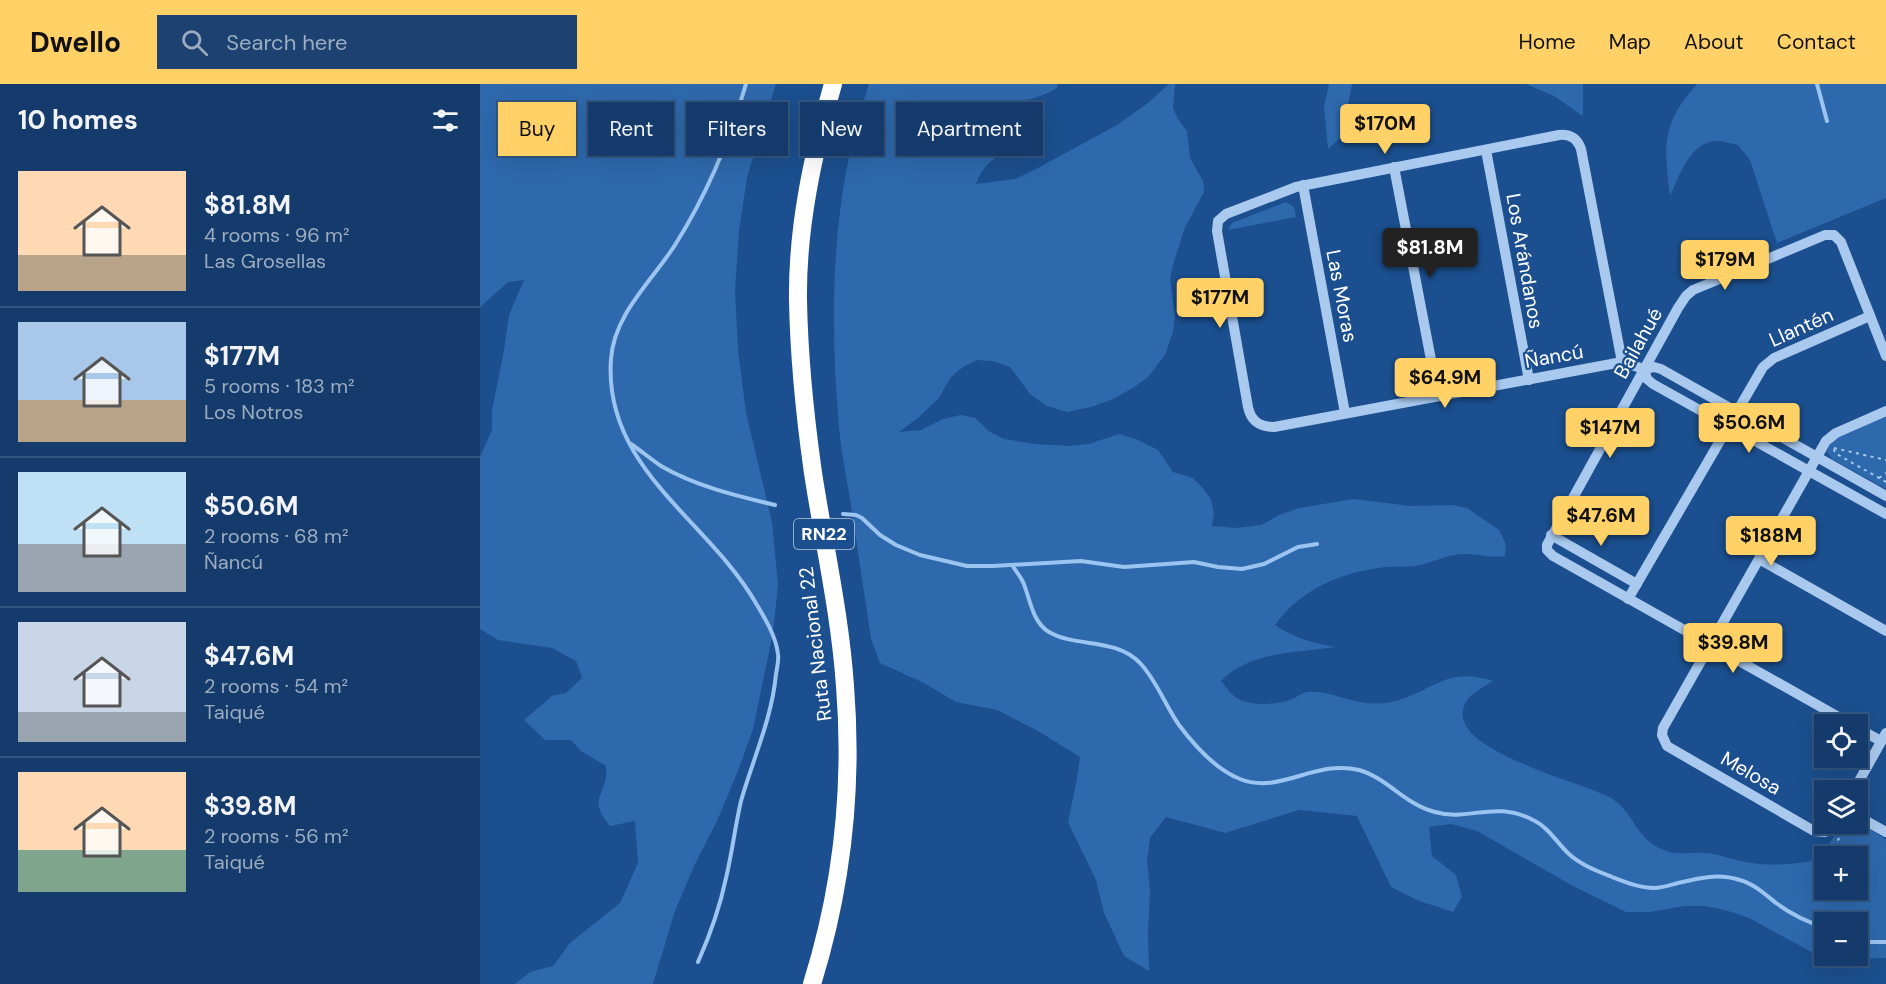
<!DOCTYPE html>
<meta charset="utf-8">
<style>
:root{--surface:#143b6b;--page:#1d4271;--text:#f1f3f6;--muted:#9dadc1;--line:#33557e;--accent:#ffd166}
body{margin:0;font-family:"DM Sans",sans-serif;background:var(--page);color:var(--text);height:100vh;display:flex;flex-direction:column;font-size:22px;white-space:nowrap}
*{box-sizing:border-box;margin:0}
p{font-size:20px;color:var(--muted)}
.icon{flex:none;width:33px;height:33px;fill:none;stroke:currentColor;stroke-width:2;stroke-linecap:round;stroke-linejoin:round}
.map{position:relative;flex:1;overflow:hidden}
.panel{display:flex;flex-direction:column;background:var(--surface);width:480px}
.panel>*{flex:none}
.banner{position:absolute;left:18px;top:18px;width:570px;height:54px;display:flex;gap:12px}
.fabs{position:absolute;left:1334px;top:630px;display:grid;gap:12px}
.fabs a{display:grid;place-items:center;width:54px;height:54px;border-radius:0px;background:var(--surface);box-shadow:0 6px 24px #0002,0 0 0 2px var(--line);font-size:30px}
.price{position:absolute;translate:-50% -51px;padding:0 14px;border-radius:6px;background:var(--accent);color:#111;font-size:20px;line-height:39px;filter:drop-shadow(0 2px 3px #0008)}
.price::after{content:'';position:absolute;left:50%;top:36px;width:18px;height:14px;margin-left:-9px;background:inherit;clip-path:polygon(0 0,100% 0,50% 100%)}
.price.selected{background:#222;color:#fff}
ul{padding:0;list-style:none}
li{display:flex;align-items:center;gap:18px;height:150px;padding:0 18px}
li+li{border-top:2px solid var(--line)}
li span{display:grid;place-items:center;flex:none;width:168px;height:120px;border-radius:0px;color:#555}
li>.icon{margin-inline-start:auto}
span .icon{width:72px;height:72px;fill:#fffc;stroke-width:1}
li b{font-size:26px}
h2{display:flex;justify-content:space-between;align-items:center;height:72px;padding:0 18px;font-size:26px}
.pill{padding:0 21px;border-radius:0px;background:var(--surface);box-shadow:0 6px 24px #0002,0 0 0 2px var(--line);font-size:21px;line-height:54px}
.pill.selected{background:var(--accent);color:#111}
header{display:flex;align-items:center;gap:36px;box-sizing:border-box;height:84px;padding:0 30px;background:var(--accent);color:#111}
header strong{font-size:28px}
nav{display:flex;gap:33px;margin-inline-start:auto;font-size:21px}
.search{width:420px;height:54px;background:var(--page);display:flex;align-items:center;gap:15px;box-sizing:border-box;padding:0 21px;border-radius:0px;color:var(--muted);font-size:22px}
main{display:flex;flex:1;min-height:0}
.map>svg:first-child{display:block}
</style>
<header>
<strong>Dwello</strong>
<div class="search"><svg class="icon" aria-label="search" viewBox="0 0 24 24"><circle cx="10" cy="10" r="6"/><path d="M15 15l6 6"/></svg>Search here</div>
<nav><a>Home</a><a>Map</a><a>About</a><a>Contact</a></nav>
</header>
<main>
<section class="panel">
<h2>10 homes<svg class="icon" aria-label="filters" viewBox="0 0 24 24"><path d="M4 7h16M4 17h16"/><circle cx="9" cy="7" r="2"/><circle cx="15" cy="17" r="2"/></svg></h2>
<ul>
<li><span style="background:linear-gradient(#ffd9b3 70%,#b9a48a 0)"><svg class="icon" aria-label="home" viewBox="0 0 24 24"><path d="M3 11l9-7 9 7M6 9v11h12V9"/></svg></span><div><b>$81.8M</b><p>4 rooms · 96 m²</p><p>Las Grosellas</p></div></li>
<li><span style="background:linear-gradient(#a9c7e8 65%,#b9a48a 0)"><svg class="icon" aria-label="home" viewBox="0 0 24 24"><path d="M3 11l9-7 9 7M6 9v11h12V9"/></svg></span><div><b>$177M</b><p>5 rooms · 183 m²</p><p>Los Notros</p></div></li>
<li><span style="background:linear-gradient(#bfe0f5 60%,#9aa5b1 0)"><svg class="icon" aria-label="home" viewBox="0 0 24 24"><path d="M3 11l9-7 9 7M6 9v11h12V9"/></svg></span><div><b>$50.6M</b><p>2 rooms · 68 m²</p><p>Ñancú</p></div></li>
<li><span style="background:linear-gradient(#c9d6e8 75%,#9aa5b1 0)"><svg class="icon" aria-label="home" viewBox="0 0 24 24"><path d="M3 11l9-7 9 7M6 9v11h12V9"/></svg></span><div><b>$47.6M</b><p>2 rooms · 54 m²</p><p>Taiqué</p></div></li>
<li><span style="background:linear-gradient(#ffd9b3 65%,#7fa58c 0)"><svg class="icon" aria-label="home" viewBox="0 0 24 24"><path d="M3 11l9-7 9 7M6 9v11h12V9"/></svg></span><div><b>$39.8M</b><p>2 rooms · 56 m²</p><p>Taiqué</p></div></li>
</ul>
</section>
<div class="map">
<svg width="1406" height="900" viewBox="0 0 1406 900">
<rect width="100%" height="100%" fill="#1b4f8f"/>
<g fill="#2e69ad" fill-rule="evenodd">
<path d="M0 0H296L267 93 259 147 255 207 258 266 266 329 292 438 298 501 293 549 273 645 258 687 237 737 214 782 195 827 173 900H35L50 888 73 882 90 859 140 819 158 779 155 737 130 742C105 712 129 712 126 682L101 667 91 656H65L44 636 72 612 86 609 102 594 96 577 72 564 18 556 0 545V373L12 346V326L24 266 29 231 44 196 28 198 0 223Z"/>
<path d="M389 0H578L577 4C562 13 547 17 530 18L520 31 519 41 533 48 537 58C519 74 505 75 496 100L535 95 556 85 637 41 668 19 689 0H695L693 24 698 35 707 47 710 74 723 97 724 108 705 143 693 181 690 195 695 232 693 248 685 271 668 293 653 304 633 315 611 323 587 328 567 322 550 310 530 283 513 277 497 276 483 283 471 293 458 315 439 333 419 348 441 346 463 335 481 331 495 334 510 348 524 355 555 360 588 362 609 360 639 350 656 355 678 366 693 388 713 394 722 403 731 415 734 430 732 442 755 444 781 441 799 431 819 424 873 415 931 422 973 421 987 424 1019 446 1026 460 1025 472C1010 474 999 470 984 470 967 470 951 480 934 482 925 483 916 482 906 483 862 488 822 504 795 541 814 554 833 559 856 563 817 569 770 567 741 597 745 601 748 607 753 611 765 623 795 621 810 616 816 614 821 609 827 608 851 605 875 623 904 619 950 613 962 580 1013 597 1004 603 990 609 985 620 962 666 1105 698 1131 714 1157 730 1154 758 1190 768 1202 771 1214 768 1226 769 1240 770 1252 776 1266 778 1291 783 1314 780 1339 776L1362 740 1377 738 1406 755V874L1370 875 1335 870 1269 834 1248 827 1226 822H1204L1170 828H1146L1093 802 997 747 971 740 949 743 952 772 976 791 982 813 973 828 937 816 911 803 877 732 819 726 745 749 686 733 670 754 667 777 670 807 668 850 669 887 644 872 624 829 616 796 588 738 596 700 600 673 558 647 517 626 476 618 444 599 400 579 391 555C384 508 377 461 370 415 366 391 361 367 359 343 349 229 351 109 389 0ZM1344 772H1377V806H1344ZM1344 838H1377V872H1344Z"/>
<path d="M849 0H872L864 42 859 55 848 65 844 23Z"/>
<path d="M1046 0H1103V32L1074 12Z"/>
<path d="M1217 0H1406V114L1297 159 1270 76 1258 61C1251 60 1241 56 1234 57 1209 60 1199 93 1190 112 1184 62 1181 40 1217 0Z"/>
<path d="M806 118 814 123 816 133 748 146 752 139Z"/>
<path d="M1406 333V405L1352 375 1347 368C1351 348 1388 340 1406 333Z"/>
</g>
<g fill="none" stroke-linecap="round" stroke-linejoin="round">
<g stroke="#9cc4f0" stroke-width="4">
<path d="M1337 0 1347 37"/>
<path d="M151 360C161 367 171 375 181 382 215 402 257 412 295 421"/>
<path d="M363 430 376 431 382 434 400 451 416 461 440 471 487 482H513L601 477 644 483 714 478 738 483 762 485 784 480 818 463 837 460"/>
<path d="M532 481C536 487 540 492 543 498 550 514 552 538 569 548 597 564 634 553 660 579 677 597 685 621 699 641 714 661 737 686 760 695 800 711 835 675 879 686 907 694 926 721 955 728 990 738 1015 715 1055 737 1069 744 1077 759 1089 770 1101 781 1117 787 1132 793 1145 798 1160 804 1174 804 1182 804 1190 801 1198 799 1219 794 1238 789 1260 796 1274 800 1285 810 1296 819 1311 830 1327 838 1344 843"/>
<path d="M1377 855 1387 858H1406"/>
<path d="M218 878C230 851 240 823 246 794 252 769 255 743 261 717 273 675 292 634 296 590 297 584 299 576 298 570 296 553 286 536 277 521 229 436 123 385 131 275 134 230 172 197 195 161 226 112 250 55 266 0"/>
</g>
<g stroke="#a9c9ee" stroke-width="2" stroke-dasharray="3 4.5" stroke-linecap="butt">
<path d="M1354 364 1406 376"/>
<path d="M1354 365 1355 369 1406 398"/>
<path d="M1399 394 1406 389"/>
<path d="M1354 763 1362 749"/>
</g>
<g stroke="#a9c9ee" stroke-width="10">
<path d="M1006 66 1049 296"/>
<path d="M914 83 958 312"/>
<path d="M823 101 865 329"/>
<path d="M1142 278 1101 65C1097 54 1090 50 1079 51L816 103 746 130 738 137 737 147 768 323C771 337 779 343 794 343L1142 278 1164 285 1174 283 1181 285 1406 412"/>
<path d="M1164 285 1167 295 1173 300 1406 430"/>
<path d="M1071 451 1157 500"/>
<path d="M1279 475 1406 547"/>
<path d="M1148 515 1283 283 1294 274 1390 232"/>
<path d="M1371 640 1073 472 1067 466V461L1198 224 1206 212 1213 206 1345 151H1354L1361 158 1406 272"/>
<path d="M1377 644 1401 657"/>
<path d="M1374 706 1406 649"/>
<path d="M1377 732 1406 748"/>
<path d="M1356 740 1345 748 1334 747 1187 662 1182 651 1183 644 1346 357 1356 349 1406 327"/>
</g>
<path stroke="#fff" stroke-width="18" d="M332 900C362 804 373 702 365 602 360 530 344 460 333 389 325 332 319 274 318 216 317 143 333 70 353 0"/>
</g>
<g text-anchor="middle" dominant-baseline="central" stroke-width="4.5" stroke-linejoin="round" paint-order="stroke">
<rect fill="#1b4f8f" stroke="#bbcadd" stroke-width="1.5" x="314" y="435" width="60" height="30" rx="4.5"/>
<g font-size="18" font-weight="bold" fill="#fff">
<text x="344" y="450">RN22</text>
</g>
<g font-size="20" fill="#fff" stroke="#1b4f8f">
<text transform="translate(1045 177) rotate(80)">Los Arándanos</text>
<text transform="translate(862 212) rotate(79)">Las Moras</text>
<text transform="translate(1321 243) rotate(-24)">Llantén</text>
<text transform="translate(1158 259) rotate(-61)">Bailahué</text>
<text transform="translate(1074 272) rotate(-10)">Ñancú</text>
<text transform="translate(335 560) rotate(-97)">Ruta Nacional 22</text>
<text transform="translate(1271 689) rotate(30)">Melosa</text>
</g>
</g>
</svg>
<div class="fabs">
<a><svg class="icon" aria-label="locate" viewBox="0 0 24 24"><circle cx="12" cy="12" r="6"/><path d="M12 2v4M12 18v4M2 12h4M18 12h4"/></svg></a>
<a><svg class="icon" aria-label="layers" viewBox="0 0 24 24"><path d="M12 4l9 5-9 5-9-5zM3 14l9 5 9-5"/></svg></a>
<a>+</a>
<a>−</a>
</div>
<b class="price" style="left:905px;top:71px">$170M</b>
<b class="price selected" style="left:950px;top:195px">$81.8M</b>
<b class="price" style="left:1245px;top:207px">$179M</b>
<b class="price" style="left:740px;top:245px">$177M</b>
<b class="price" style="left:965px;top:325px">$64.9M</b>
<b class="price" style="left:1269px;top:370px">$50.6M</b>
<b class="price" style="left:1130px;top:375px">$147M</b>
<b class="price" style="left:1121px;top:463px">$47.6M</b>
<b class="price" style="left:1291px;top:483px">$188M</b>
<b class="price" style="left:1253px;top:590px">$39.8M</b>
<div class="banner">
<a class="pill selected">Buy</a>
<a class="pill">Rent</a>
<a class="pill">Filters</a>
<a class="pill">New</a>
<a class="pill">Apartment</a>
</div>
</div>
</main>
